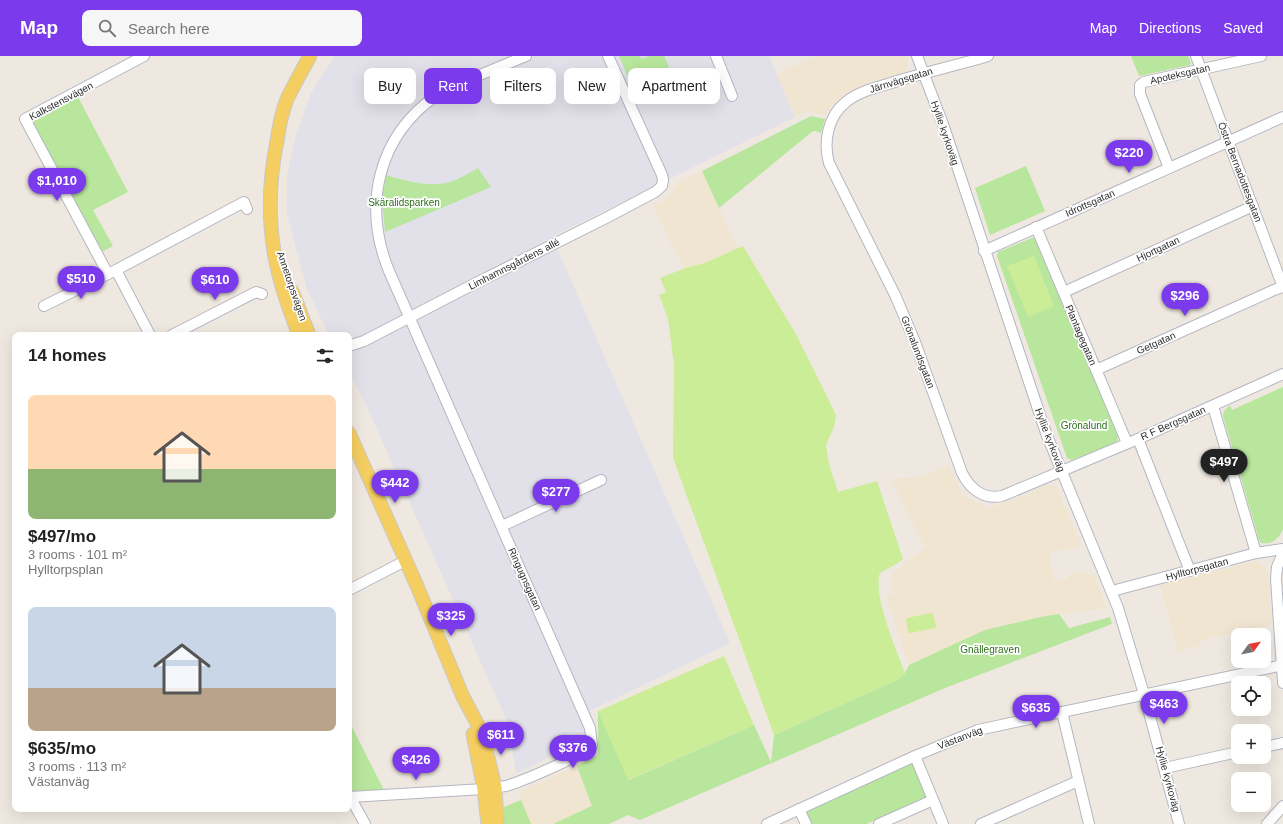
<!DOCTYPE html>
<meta charset="utf-8">
<style>
:root{--surface:#fff;--page:#f6f6f6;--text:#222;--muted:#767676;--accent:#7c3aed}
body{margin:0;font-family:Helvetica,sans-serif;background:var(--page);color:var(--text);height:100vh;display:flex;flex-direction:column;font-size:15px;white-space:nowrap}
*{box-sizing:border-box;margin:0}
p{font-size:13px;color:var(--muted)}
.icon{flex:none;width:22px;height:22px;fill:none;stroke:currentColor;stroke-width:2;stroke-linecap:round;stroke-linejoin:round}
.map{position:relative;flex:1;overflow:hidden}
.panel{position:absolute;left:12px;top:276px;width:340px;height:480px;display:flex;flex-direction:column;background:var(--surface);border-radius:8px;box-shadow:0 4px 16px #0002}
.panel>*{flex:none}
.guide{position:absolute;left:364px;top:12px;width:380px;height:36px;display:flex;gap:8px}
.needle{width:26px;rotate:57deg}
.fabs{position:absolute;left:1231px;top:572px;display:grid;gap:8px}
.fabs a{display:grid;place-items:center;width:40px;height:40px;border-radius:8px;background:var(--surface);box-shadow:0 4px 16px #0002;font-size:20px}
.price{position:absolute;translate:-50% -34px;padding:0 9px;border-radius:14px;background:var(--accent);color:#fff;font-size:13px;line-height:26px;filter:drop-shadow(0 1px 2px #0008)}
.price::after{content:'';position:absolute;left:50%;top:24px;width:12px;height:9px;margin-left:-6px;background:inherit;clip-path:polygon(0 0,100% 0,50% 100%)}
.price.active{background:#222;color:#fff}
ul{padding:0;list-style:none}
li{display:grid;align-content:center;gap:8px;height:212px;padding:0 16px}
li span{display:grid;place-items:center;height:124px;border-radius:8px;color:#555}
li>.icon{margin-inline-start:auto}
span .icon{width:72px;height:72px;fill:#fffc;stroke-width:1}
li b{font-size:17px}
h2{display:flex;justify-content:space-between;align-items:center;height:48px;padding:0 16px;font-size:17px}
.tag{padding:0 14px;border-radius:8px;background:var(--surface);box-shadow:0 4px 16px #0002;font-size:14px;line-height:36px}
.tag.active{background:var(--accent);color:#fff}
header{display:flex;align-items:center;gap:24px;box-sizing:border-box;height:56px;padding:0 20px;background:var(--accent);color:#fff}
header strong{font-size:19px}
nav{display:flex;gap:22px;margin-inline-start:auto;font-size:14px}
.search{width:280px;height:36px;background:var(--page);display:flex;align-items:center;gap:10px;box-sizing:border-box;padding:0 14px;border-radius:8px;color:var(--muted);font-size:15px}
.map>svg:first-child{display:block}
</style>
<header>
<strong>Map</strong>
<div class="search"><svg class="icon" aria-label="search" viewBox="0 0 24 24"><circle cx="10" cy="10" r="6"/><path d="M15 15l6 6"/></svg>Search here</div>
<nav><a>Map</a><a>Directions</a><a>Saved</a></nav>
</header>
<div class="map">
<svg width="1283" height="768" viewBox="0 0 1283 768">
<rect width="100%" height="100%" fill="#efe8e0"/>
<path fill="#e2e0e8" d="M335 0H769L795 61 552 181 730 587 581 659 587 682 530 711 516 717 508 667 367 351 349 316V279H329L307 233 287 159V119L296 79 311 37Z"/>
<g fill="#f0e5d0">
<path d="M816 0H906L908 7 906 15 904 16 856 33 847 37 831 51 826 59 806 56 795 61 777 18Z"/>
<path d="M702 115 738 193 705 207 685 212 677 200 653 150 668 142 677 128Z"/>
<path d="M949 409 963 440 988 452 1026 439 1046 429H1052L1057 431 1082 491 1052 496 1049 499 1054 525 1068 523V519L1086 516 1087 519 1094 518 1107 552 1041 561 985 574 909 609 886 540 893 537 891 526 892 518 925 491 891 423 919 421Z"/>
<path d="M1256 505 1268 515 1272 569 1205 583 1197 591 1178 595 1160 529Z"/>
<path d="M577 710 593 750 553 768H531L518 736Z"/>
</g>
<g fill="#b7e69c">
<path d="M619 0H640L642 3 649 0H664L677 30 639 47Z"/>
<path d="M1131 0H1188L1191 7 1190 9 1139 20Z"/>
<path d="M78 41 128 136 93 154 113 190 100 197 30 66Z"/>
<path d="M811 60 825 63 821 77 816 75H813L719 152 702 115Z"/>
<path d="M1026 110 1045 155 990 179 975 132Z"/>
<path d="M478 112 491 131 385 176 382 143 386 119C407 125 429 132 450 126 460 123 469 117 478 112Z"/>
<path d="M1037 180 1118 380 1117 385 1113 388 1072 404 1067 402 997 200 998 196Z"/>
<path d="M1283 331V473C1279 482 1273 489 1261 487L1259 484 1223 360 1224 355 1230 349 1232 354Z"/>
<path d="M1059 558 1069 572 1110 561 1112 568 945 632 640 764 628 759 609 768H553L592 750 577 710 598 699V655L629 724 754 669 771 706 774 679 897 624 905 617 909 609 985 574 1041 561Z"/>
<path d="M349 665 385 736 352 738 349 733Z"/>
<path d="M913 706 928 741 866 768H812L807 756Z"/>
<path d="M521 744 531 768H503L504 751Z"/>
</g>
<g fill="#cbed98">
<path d="M743 190 796 278 836 359 834 371 826 389 829 408 838 436 877 425 903 503 898 507 880 517C872 538 897 595 905 617L897 624 774 679 673 402 674 309 668 263 659 239 666 236 660 222 685 212 705 207Z"/>
<path d="M1034 200 1054 250 1028 261 1007 210Z"/>
<path d="M931 557 933 558 936 571 935 572 910 577 908 576 906 564 907 562Z"/>
<path d="M724 600 754 669 628 724 598 655Z"/>
</g>
<g fill="none" stroke-linecap="round" stroke-linejoin="round">
<g stroke="#b4b7c1" stroke-width="12">
<g id="minor">
<path d="M716 0 732 40"/>
<path d="M917 0 944 71 1046 377 1118 552 1144 638 1179 768"/>
<path d="M988 0C955 10 921 17 888 28 874 32 858 36 846 46 828 60 823 86 829 107L896 241 915 286 962 417C970 433 984 444 1002 440L1138 383 1283 318"/>
<path d="M1196 0 1283 231"/>
<path d="M1169 112 1140 38V29L1144 26 1261 0"/>
<path d="M1036 171 1127 387"/>
<path d="M984 195 1283 61"/>
<path d="M116 214 150 279"/>
<path d="M108 218 25 63 144 0"/>
<path d="M1064 236 1253 150"/>
<path d="M44 250 116 214 244 146 247 153"/>
<path d="M172 279 256 236 262 238"/>
<path d="M349 290 364 285 478 226 606 162 655 136 662 130 663 124 662 119 608 0"/>
<path d="M1096 314 1274 234 1283 231"/>
<path d="M1213 350 1256 497"/>
<path d="M1138 383 1190 515"/>
<path d="M502 470 601 424"/>
<path d="M1283 497 1277 511 1276 523 1283 627"/>
<path d="M349 534 403 506"/>
<path d="M1112 535 1256 497 1283 493"/>
<path d="M1062 656 1089 768"/>
<path d="M1264 691 1283 687"/>
<path d="M915 700 943 768"/>
<path d="M1165 712 1238 696"/>
<path d="M349 739 365 768"/>
<path d="M350 741 484 733C491 732 499 731 506 730 523 725 582 700 592 689L590 672 389 215C362 149 378 80 437 39 448 31 462 26 475 21 492 14 509 7 526 0"/>
<path d="M799 753 806 768"/>
<path d="M767 768 915 700 978 674 1283 609"/>
<path d="M879 768 933 744"/>
<path d="M981 768 1078 725"/>
<path d="M1267 768 1283 750"/>
</g>
</g>
<g stroke="#c9c9c9" stroke-width="15">
<g id="major">
<path d="M292 235 309 279"/>
<path d="M299 279C290 255 281 231 276 206 268 167 269 124 277 85 279 71 282 56 287 43 294 29 302 14 310 0"/>
<path d="M349 377 417 530 463 641 478 669 485 689 495 731 497 768"/>
<path d="M473 678 484 733 488 768"/>
</g>
</g>
<use href="#minor" stroke="#fff" stroke-width="10"/>
<use href="#major" stroke="#f4ce60" stroke-width="13"/>
</g>
<g text-anchor="middle" dominant-baseline="central" stroke-width="3.5" stroke-linejoin="round" paint-order="stroke">
<g font-size="10" fill="#2e2e2e" stroke="#fff">
<text transform="translate(1180 18) rotate(-13)">Apoteksgatan</text>
<text transform="translate(901 24) rotate(-17)">Järnvägsgatan</text>
<text transform="translate(61 45) rotate(-28)">Kalkstensvägen</text>
<text transform="translate(945 77) rotate(71)">Hyllie kyrkoväg</text>
<text transform="translate(1240 116) rotate(69)">Östra Bernadottesgatan</text>
<text transform="translate(1090 147) rotate(-24)">Idrottsgatan</text>
<text transform="translate(1158 193) rotate(-25)">Hjortgatan</text>
<text transform="translate(514 208) rotate(-27)">Limhamnsgårdens allé</text>
<text transform="translate(292 230) rotate(71)">Annetorpsvägen</text>
<text transform="translate(1081 279) rotate(67)">Plantagegatan</text>
<text transform="translate(1156 287) rotate(-24)">Getgatan</text>
<text transform="translate(918 296) rotate(69)">Grönalundsgatan</text>
<text transform="translate(1173 367) rotate(-24)">R F Bergsgatan</text>
<text transform="translate(1050 384) rotate(69)">Hyllie kyrkoväg</text>
<text transform="translate(1197 513) rotate(-15)">Hylltorpsgatan</text>
<text transform="translate(525 523) rotate(66)">Ringugnsgatan</text>
<text transform="translate(960 682) rotate(-21)">Västanväg</text>
<text transform="translate(1168 723) rotate(75)">Hyllie kyrkoväg</text>
</g>
<g font-size="10" fill="#2d6f1a" stroke="#fff">
<text x="404" y="146">Skäralidsparken</text>
<text x="1084" y="369">Grönalund</text>
<text x="990" y="593">Gnällegraven</text>
</g>
</g>
</svg>
<div class="fabs">
<a><svg class="needle" viewBox="-14 -14 28 28"><path d="M0-13l5 13h-10z" fill="#e53935"/><path d="M0 13l5-13h-10z" fill="#767676"/></svg></a>
<a><svg class="icon" aria-label="locate" viewBox="0 0 24 24"><circle cx="12" cy="12" r="6"/><path d="M12 2v4M12 18v4M2 12h4M18 12h4"/></svg></a>
<a>+</a>
<a>−</a>
</div>
<b class="price" style="left:1129px;top:118px">$220</b>
<b class="price" style="left:57px;top:146px">$1,010</b>
<b class="price" style="left:81px;top:244px">$510</b>
<b class="price" style="left:215px;top:245px">$610</b>
<b class="price" style="left:1185px;top:261px">$296</b>
<b class="price active" style="left:1224px;top:427px">$497</b>
<b class="price" style="left:395px;top:448px">$442</b>
<b class="price" style="left:556px;top:457px">$277</b>
<b class="price" style="left:451px;top:581px">$325</b>
<b class="price" style="left:1164px;top:669px">$463</b>
<b class="price" style="left:1036px;top:673px">$635</b>
<b class="price" style="left:501px;top:700px">$611</b>
<b class="price" style="left:573px;top:713px">$376</b>
<b class="price" style="left:416px;top:725px">$426</b>
<div class="guide">
<a class="tag">Buy</a>
<a class="tag active">Rent</a>
<a class="tag">Filters</a>
<a class="tag">New</a>
<a class="tag">Apartment</a>
</div>
<section class="panel">
<h2>14 homes<svg class="icon" aria-label="filters" viewBox="0 0 24 24"><path d="M4 7h16M4 17h16"/><circle cx="9" cy="7" r="2"/><circle cx="15" cy="17" r="2"/></svg></h2>
<ul>
<li><span style="background:linear-gradient(#ffd9b3 60%,#8fb573 0)"><svg class="icon" aria-label="home" viewBox="0 0 24 24"><path d="M3 11l9-7 9 7M6 9v11h12V9"/></svg></span><div><b>$497/mo</b><p>3 rooms · 101 m²</p><p>Hylltorpsplan</p></div></li>
<li><span style="background:linear-gradient(#c9d6e8 65%,#b9a48a 0)"><svg class="icon" aria-label="home" viewBox="0 0 24 24"><path d="M3 11l9-7 9 7M6 9v11h12V9"/></svg></span><div><b>$635/mo</b><p>3 rooms · 113 m²</p><p>Västanväg</p></div></li>
</ul>
</section>
</div>
